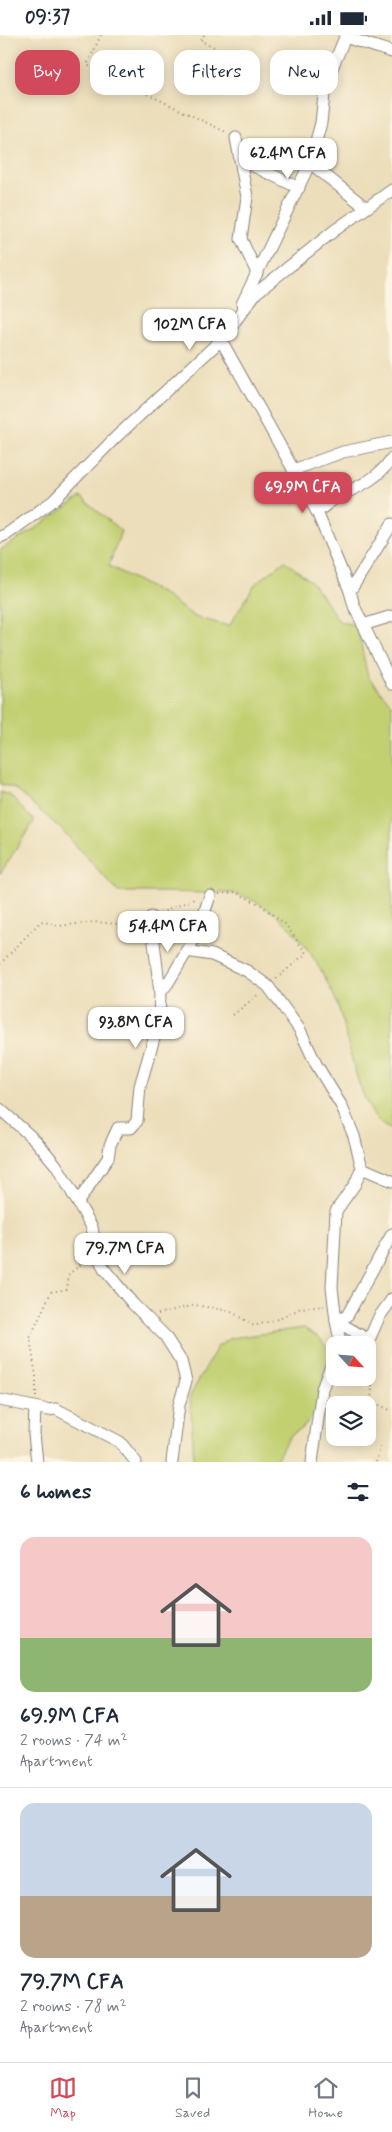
<!DOCTYPE html>
<meta charset="utf-8">
<style>
:root{--surface:#fff;--page:#f6f6f7;--text:#1f2937;--muted:#747a83;--line:#e0e1e3;--accent:#d1495b}
body{margin:0;font-family:Mynerve,sans-serif;background:var(--page);color:var(--text);height:100vh;display:flex;flex-direction:column;font-size:19px;white-space:nowrap}
*{box-sizing:border-box;margin:0}
p{font-size:16px;color:var(--muted)}
.icon{flex:none;width:28px;height:28px;fill:none;stroke:currentColor;stroke-width:2;stroke-linecap:round;stroke-linejoin:round}
.map{position:relative;height:1427px;overflow:hidden}
.details{display:flex;flex-direction:column;background:var(--surface);flex:1}
.details>*{flex:none}
.guide{position:absolute;left:15px;top:15px;width:362px;height:45px;display:flex;gap:10px}
.needle{width:32px;rotate:116deg}
.controls{position:absolute;left:326px;top:1301px;display:grid;gap:10px}
.controls a{display:grid;place-items:center;width:50px;height:50px;border-radius:10px;background:var(--surface);box-shadow:0 2px 12px #0003;font-size:25px}
.price{position:absolute;translate:-50% -42px;padding:0 11px;border-radius:10px;background:#fff;color:#222;font-size:16px;line-height:32px;filter:drop-shadow(0 1px 2px #0008)}
.price::after{content:'';position:absolute;left:50%;top:30px;width:15px;height:11px;margin-left:-8px;background:inherit;clip-path:polygon(0 0,100% 0,50% 100%)}
.price.selected{background:var(--accent);color:#fff}
ul{padding:0;list-style:none}
li{display:grid;align-content:center;gap:10px;height:265px;padding:0 20px}
li+li{border-top:1px solid var(--line)}
li span{display:grid;place-items:center;height:155px;border-radius:15px;color:#555}
li>.icon{margin-inline-start:auto}
span .icon{width:90px;height:90px;fill:#fffc;stroke-width:1}
li b{font-size:21px}
h2{display:flex;justify-content:space-between;align-items:center;height:60px;padding:0 20px;font-size:21px}
.chip{padding:0 18px;border-radius:15px;background:var(--surface);box-shadow:0 2px 12px #0003;font-size:18px;line-height:45px}
.chip.selected{background:var(--accent);color:#fff}
.status{display:flex;justify-content:space-between;align-items:center;height:35px;padding:0 25px;background:var(--surface);direction:ltr}
.status svg{height:14px;fill:currentColor}
.tabs{display:flex;justify-content:space-around;align-items:center;height:70px;border-top:1px solid var(--line);background:var(--surface);font-size:14px;color:var(--muted)}
.tabs a{display:grid;justify-items:center;gap:2px}
.tabs .selected{color:var(--accent)}
.map>svg:first-child{display:block}
</style>
<div class="status"><b>09:37</b><svg viewBox="0 0 49 12"><path d="M0 12V9h3v3zM5 12V6h3v6zM10 12V3h3v9zM15 12V0h3v12zM26 1h20v11H26zM47 4h2v5h-2z"/></svg></div>
<div class="map">
<svg width="392" height="1427" viewBox="0 0 392 1427">
<rect width="100%" height="100%" fill="#fcf5e5"/>
<filter id="ink" filterUnits="userSpaceOnUse"><feTurbulence type="fractalNoise" baseFrequency=".02" numOctaves="2"/><feDisplacementMap in="SourceGraphic" scale="10" xChannelSelector="R" yChannelSelector="G"/><feConvolveMatrix kernelMatrix="1 2 1 2 8 2 1 2 1" color-interpolation-filters="sRGB"/></filter>
<filter id="wash" filterUnits="userSpaceOnUse"><feTurbulence type="fractalNoise" baseFrequency=".0096" numOctaves="4" result="noise"/><feDisplacementMap in="SourceGraphic" scale="20" xChannelSelector="R" yChannelSelector="G"/><feGaussianBlur stdDeviation="1.12" result="paint"/><feColorMatrix in="noise" values="0 0 0 0 0 0 0 0 0 0 0 0 0 0 0 0 0 1.4 0 .05"/><feComposite in="paint" operator="in"/></filter>
<g filter="url(#wash)">
<rect width="100%" height="100%" fill="#ecdeba"/>
<g fill="#c2d072" stroke="#727956">
<path d="M81 462 121 496 109 531 163 559 195 582 229 591 255 549 285 526 313 548 339 586 357 591 368 642 392 670V1095C357 1084 349 997 336 966 317 922 283 869 232 858 223 857 212 858 202 858 174 857 146 857 118 857L60 793 14 753 0 749V515L33 495Z"/>
<path d="M0 757 10 760 34 786 0 839Z"/>
<path d="M304 1293 320 1303 331 1318 318 1374 304 1392 292 1399 284 1410 275 1427H194L190 1361 217 1312 231 1303Z"/>
</g>
</g>
<g filter="url(#ink)">
<g fill="none" stroke-linecap="round" stroke-linejoin="round">
<g stroke="#87807a" stroke-width="13">
<g id="minor">
<path d="M345 2 392 17"/>
<path d="M236 103 247 162 241 204 257 238"/>
<path d="M241 125 299 153"/>
<path d="M310 128 365 172"/>
<path d="M242 269 310 128 321 88 325 50 346 0"/>
<path d="M221 305 317 477 350 556 354 571 392 649"/>
<path d="M293 435 343 417 392 407"/>
<path d="M317 477C324 472 331 465 339 461 360 451 379 443 392 423"/>
<path d="M0 502 7 499 53 466 115 403 221 305 256 258 335 195 392 155"/>
<path d="M350 556 392 489"/>
<path d="M363 590 392 581"/>
<path d="M151 882 160 958"/>
<path d="M186 916 212 920 247 936 268 951 300 995 316 1029 341 1070 354 1101 362 1133 355 1149 336 1176 332 1252 336 1286 369 1305 379 1282 392 1264"/>
<path d="M0 1074 36 1106 56 1130 92 1192 96 1216 104 1234 133 1269 165 1301 181 1326 186 1346 179 1370 172 1427"/>
<path d="M362 1133 392 1146"/>
<path d="M78 1167 108 1123 110 1110 118 1093H131L137 1086 140 1051 159 986 160 958 168 948 196 901 210 861"/>
<path d="M339 1310 340 1306 336 1286 347 1281 392 1199"/>
<path d="M0 1365 48 1375 56 1374 120 1407 136 1427"/>
<path d="M35 1372 34 1399 37 1427"/>
<path d="M312 1427 322 1354 335 1320"/>
</g>
</g>
<g stroke="#87807a" stroke-width="2" stroke-dasharray="1 4" stroke-linecap="butt">
<path d="M101 0 87 30 228 98"/>
<path d="M204 0 201 6 255 32"/>
<path d="M219 859 235 857 261 870 285 889 306 918 275 945"/>
<path d="M160 878 197 863"/>
<path d="M0 929 41 886 59 891 94 887 132 890 142 886"/>
<path d="M233 980 260 958"/>
<path d="M158 1279 195 1270 230 1276 254 1291 281 1283 301 1273 324 1271"/>
<path d="M370 1315 372 1350 371 1366 392 1376"/>
<path d="M36 1362V1342L30 1303 51 1257 67 1254 69 1239 89 1223"/>
<path d="M376 1427 381 1409"/>
</g>
<use href="#minor" stroke="#fff" stroke-width="11"/>
</g>
</g>
</svg>
<div class="controls">
<a><svg class="needle" viewBox="-14 -14 28 28"><path d="M0-13l5 13h-10z" fill="#e53935"/><path d="M0 13l5-13h-10z" fill="#747a83"/></svg></a>
<a><svg class="icon" aria-label="layers" viewBox="0 0 24 24"><path d="M12 4l9 5-9 5-9-5zM3 14l9 5 9-5"/></svg></a>
</div>
<b class="price" style="left:288px;top:145px">62.4M CFA</b>
<b class="price" style="left:190px;top:316px">102M CFA</b>
<b class="price selected" style="left:303px;top:479px">69.9M CFA</b>
<b class="price" style="left:168px;top:918px">54.4M CFA</b>
<b class="price" style="left:136px;top:1014px">93.8M CFA</b>
<b class="price" style="left:125px;top:1240px">79.7M CFA</b>
<div class="guide">
<a class="chip selected">Buy</a>
<a class="chip">Rent</a>
<a class="chip">Filters</a>
<a class="chip">New</a>
</div>
</div>
<section class="details">
<h2>6 homes<svg class="icon" aria-label="filters" viewBox="0 0 24 24"><path d="M4 7h16M4 17h16"/><circle cx="9" cy="7" r="2"/><circle cx="15" cy="17" r="2"/></svg></h2>
<ul>
<li><span style="background:linear-gradient(#f6c9c9 65%,#8fb573 0)"><svg class="icon" aria-label="home" viewBox="0 0 24 24"><path d="M3 11l9-7 9 7M6 9v11h12V9"/></svg></span><div><b>69.9M CFA</b><p>2 rooms · 74 m²</p><p>Apartment</p></div></li>
<li><span style="background:linear-gradient(#c9d6e8 60%,#b9a48a 0)"><svg class="icon" aria-label="home" viewBox="0 0 24 24"><path d="M3 11l9-7 9 7M6 9v11h12V9"/></svg></span><div><b>79.7M CFA</b><p>2 rooms · 78 m²</p><p>Apartment</p></div></li>
</ul>
</section>
<nav class="tabs">
<a class="selected"><svg class="icon" aria-label="map" viewBox="0 0 24 24"><path d="M3 6l6-2 6 2 6-2v14l-6 2-6-2-6 2zM9 4v14M15 6v14"/></svg>Map</a>
<a><svg class="icon" aria-label="saved" viewBox="0 0 24 24"><path d="M7 4h10v16l-5-4-5 4z"/></svg>Saved</a>
<a><svg class="icon" aria-label="home" viewBox="0 0 24 24"><path d="M3 11l9-7 9 7M6 9v11h12V9"/></svg>Home</a>
</nav>
